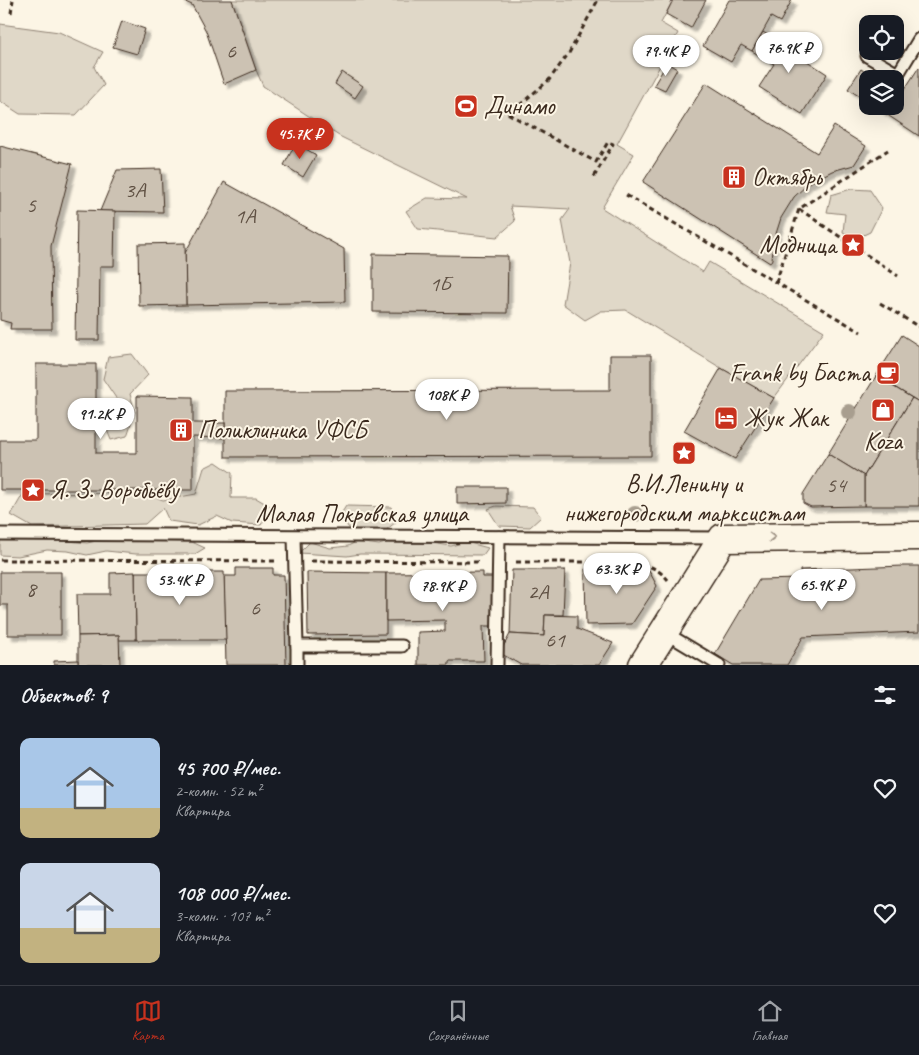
<!DOCTYPE html>
<html lang="ru">
<meta charset="utf-8">
<style>
:root{--surface:#171b24;--page:#242831;--text:#f1f3f6;--muted:#9ea1a6;--line:#363941;--accent:#c8321e}
body{margin:0;font-family:Caveat,sans-serif;background:var(--page);color:var(--text);height:100vh;display:flex;flex-direction:column;font-size:19px;white-space:nowrap}
*{box-sizing:border-box;margin:0}
p{font-size:16px;color:var(--muted)}
.icon{flex:none;width:28px;height:28px;fill:none;stroke:currentColor;stroke-width:2;stroke-linecap:round;stroke-linejoin:round}
.map{position:relative;height:665px;overflow:hidden}
.panel{display:flex;flex-direction:column;background:var(--surface);flex:1}
.panel>*{flex:none}
.tools{position:absolute;left:859px;top:15px;display:grid;gap:10px}
.tools a{display:grid;place-items:center;width:45px;height:45px;border-radius:10px;background:var(--surface);box-shadow:0 5px 20px #0002;font-size:25px}
.price{position:absolute;translate:-50% -42px;padding:0 11px;border-radius:18px;background:#fff;color:#222;font-size:16px;line-height:32px;filter:drop-shadow(0 1px 2px #0008)}
.price::after{content:'';position:absolute;left:50%;top:30px;width:15px;height:11px;margin-left:-8px;background:inherit;clip-path:polygon(0 0,100% 0,50% 100%)}
.price.active{background:var(--accent);color:#fff}
ul{padding:0;list-style:none}
li{display:flex;align-items:center;gap:15px;height:125px;padding:0 20px}
li span{display:grid;place-items:center;flex:none;width:140px;height:100px;border-radius:10px;color:#555}
li>.icon{margin-inline-start:auto}
span .icon{width:60px;height:60px;fill:#fffc;stroke-width:1}
li b{font-size:21px}
h2{display:flex;justify-content:space-between;align-items:center;height:60px;padding:0 20px;font-size:21px}
.tabs{display:flex;justify-content:space-around;align-items:center;height:70px;border-top:1px solid var(--line);background:var(--surface);font-size:14px;color:var(--muted)}
.tabs a{display:grid;justify-items:center;gap:2px}
.tabs .active{color:var(--accent)}
.map>svg:first-child{display:block}
</style>
<div class="map">
<svg width="919" height="665" viewBox="0 0 919 665">
<defs>
<filter id="shadow"><feDropShadow dx="4.5" dy="4.5" stdDeviation="1" flood-color="#0004"/></filter>
</defs>
<rect width="100%" height="100%" fill="#fcf5e5"/>
<filter id="ink" filterUnits="userSpaceOnUse"><feTurbulence type="fractalNoise" baseFrequency=".02" numOctaves="2"/><feDisplacementMap in="SourceGraphic" scale="10" xChannelSelector="R" yChannelSelector="G"/><feConvolveMatrix kernelMatrix="1 2 1 2 8 2 1 2 1" color-interpolation-filters="sRGB"/></filter>
<g filter="url(#ink)">
<g fill="#e0d8c8" stroke="#8e8173">
<path d="M232 0H673L661 23 678 33 617 144 634 154 602 208 703 272 709 262 824 331 774 398 721 368 626 310 601 311 585 320 563 304 570 263 562 220 570 209 510 206 515 221 497 237 418 229 406 211 427 198 467 199 339 136 263 86 256 70Z"/>
<path d="M0 24 59 32 103 52 94 67 104 85 76 115 20 114 0 101Z"/>
<path d="M851 189 870 190 882 208 870 232 855 239 843 232 845 214 827 212 831 195Z"/>
<path d="M132 354 148 375 130 394 135 412 127 436 111 440 101 415 118 401 103 379 108 357Z"/>
<path d="M216 462 232 473 231 498H256L273 508 261 525 232 523 217 516 198 525 169 521 163 508 145 524 32 527 11 515 23 494 146 493 163 500 196 494 204 468Z"/>
<path d="M346 506 391 507 396 522 386 530H351L339 517Z"/>
<path d="M496 506 533 507 541 517 530 527 499 526 488 509Z"/>
<path d="M106 539 122 541 192 542 205 548 195 554H136L106 551 87 555 68 551 47 550 18 556 0 555V540H59L87 543Z"/>
<path d="M392 541 406 543H432L451 546 466 542 488 548 483 555 360 554 347 556 299 553 310 542 330 548 348 546 356 542 379 545Z"/>
</g>
<g fill="#ccc2b3" stroke="#3b2a1e" filter="url(#shadow)">
<path d="M181 0H232L256 70 224 84 206 31 192 5Z"/>
<path d="M673 0H706L691 28 666 14Z"/>
<path d="M729 0H792L780 22 771 17 752 51 741 45 731 62 703 46Z"/>
<path d="M122 21 145 29 137 54 113 47Z"/>
<path d="M763 32 827 74 802 114 759 87 774 64 752 51Z"/>
<path d="M667 63 677 69 665 90 654 85Z"/>
<path d="M919 67V136L874 106H895V92L901 95Z"/>
<path d="M861 69 875 79H868V102L848 89Z"/>
<path d="M342 72 363 86 355 98 335 84Z"/>
<path d="M706 83 817 153 834 126 866 146 854 165 832 171 809 183 794 197 781 218 774 240 772 259 770 263 643 182Z"/>
<path d="M296 143 316 155 303 177 284 165Z"/>
<path d="M0 146 72 164 51 246 52 329H10L11 323 0 320Z"/>
<path d="M161 169 163 212 100 211 117 170Z"/>
<path d="M224 182 344 249 345 302 186 305 185 253Z"/>
<path d="M77 210 115 211 114 266H100L99 340H75Z"/>
<path d="M185 243 186 305 139 306 138 244Z"/>
<path d="M373 254 508 256 507 313 373 312Z"/>
<path d="M902 335 919 346V402L876 376Z"/>
<path d="M610 355H651V456L225 457V391L610 390Z"/>
<path d="M36 364H96V453H137V396L193 397V423H225V438L193 437V490H0V440H36Z"/>
<path d="M721 368 774 398 735 459 684 431Z"/>
<path d="M876 376 912 398 864 476 828 454Z"/>
<path d="M912 398 919 402V506H864V476Z"/>
<path d="M828 454 864 476V506L811 507 803 503V494Z"/>
<path d="M457 487H506V503L457 504Z"/>
<path d="M903 566H919V632L803 637 787 665H733L715 654 759 580 800 579V570Z"/>
<path d="M236 568H273V575H284L286 665H226L224 576H236Z"/>
<path d="M585 569H648L657 586 632 624 586 625Z"/>
<path d="M512 570H565L563 615H545L544 636 510 634Z"/>
<path d="M0 572H61V635H8V605H0Z"/>
<path d="M135 572H224L226 640H136Z"/>
<path d="M135 572 136 640H119V635L78 636 77 594H110V573Z"/>
<path d="M307 572 386 573V634L308 635Z"/>
<path d="M483 572V577H492V626H483L484 661H449V665H418V632L445 631V620L386 621V573Z"/>
<path d="M545 615 577 616V629L613 643 599 665H521L500 653 510 634 544 636Z"/>
<path d="M119 635 120 665H78V636Z"/>
<path d="M78 660V665H54V661Z"/>
</g>
<g fill="none" stroke-linecap="round" stroke-linejoin="round">
<g stroke="#3b2a1e" stroke-width="15">
<g id="lane">
<path d="M867 56 898 74 919 39"/>
<path d="M0 534 721 538"/>
<path d="M294 537 297 646H402"/>
<path d="M664 632 719 665"/>
<path d="M297 646V665"/>
<path d="M497 665 499 537"/>
</g>
</g>
<g stroke="#3b2a1e" stroke-width="31">
<path id="secondary" d="M643 665 723 538 919 536"/>
</g>
<g stroke="#3b2a1e" stroke-width="3" stroke-dasharray="5 4" stroke-linecap="butt">
<path d="M11 13 13 0"/>
<path d="M594 177 613 144 608 142 596 162 509 114 549 80 569 53 598 0"/>
<path d="M626 195 861 332"/>
<path d="M799 209 898 276"/>
<path d="M776 283 799 209 888 150"/>
<path d="M880 303 919 327"/>
<path d="M0 560 279 561"/>
<path d="M311 561 482 562"/>
<path d="M516 562H633C648 565 658 568 668 580"/>
</g>
<use href="#lane" stroke="#fcf5e5" stroke-width="11"/>
<use href="#secondary" stroke="#fcf5e5" stroke-width="28"/>
</g>
<g fill="#a89e8f">
<circle cx="849" cy="412" r="8"/>
<circle cx="635" cy="514" r="8"/>
</g>
<defs><path id="oneway-chevron" d="M-2-3.5L2.5 0L-2 3.5" fill="none" stroke-width="1.6" stroke-linecap="round" stroke-linejoin="round" transform="scale(1.25)"/></defs>
<use stroke="#9c9082" href="#oneway-chevron" transform="translate(772 537) rotate(-1)"/>
</g>
<defs>
<g id="stadium-square" transform="scale(1.25)"><rect x="-9" y="-9" width="18" height="18" rx="4" fill="#c8321e" stroke="#fcf5e5"/><path d="M0-5a6.5 5 0 1 0 0 10a6.5 5 0 1 0 0-10ZM-3.5-1.8h7v3.6h-7Z" fill="#fff"/></g>
<g id="building-square" transform="scale(1.25)"><rect x="-9" y="-9" width="18" height="18" rx="4" fill="#c8321e" stroke="#fcf5e5"/><path d="M-4-6H4V6H1V3H-1V6H-4ZM-2.5-4.3h1.7v1.8h-1.7ZM.8-4.3h1.7v1.8H.8ZM-2.5-1h1.7V.8h-1.7ZM.8-1h1.7V.8H.8Z" fill="#fff"/></g>
<g id="sight-square" transform="scale(1.25)"><rect x="-9" y="-9" width="18" height="18" rx="4" fill="#c8321e" stroke="#fcf5e5"/><path d="M0-6L1.8-2.2L6-1.7L2.9 1.2L3.7 5.4L0 3.3L-3.7 5.4L-2.9 1.2L-6-1.7L-1.8-2.2Z" fill="#fff"/></g>
<g id="cafe-square" transform="scale(1.25)"><rect x="-9" y="-9" width="18" height="18" rx="4" fill="#c8321e" stroke="#fcf5e5"/><path d="M-5.5-4.5H6V0H3Q3 3.5 0 3.5H-2.5Q-5.5 3.5-5.5 0ZM3-3.2v2h1.7v-2ZM-6 4.5H4V6H-6Z" fill="#fff"/></g>
<g id="shop-square" transform="scale(1.25)"><rect x="-9" y="-9" width="18" height="18" rx="4" fill="#c8321e" stroke="#fcf5e5"/><path d="M-5-2.5h2.3a2.7 3.5 0 0 1 5.4 0H5L5.5 6h-11ZM-1.5-2.5h3a1.5 2.3 0 0 0-3 0Z" fill="#fff"/></g>
<g id="hotel-square" transform="scale(1.25)"><rect x="-9" y="-9" width="18" height="18" rx="4" fill="#c8321e" stroke="#fcf5e5"/><path d="M-6-4.5h1.5V1H6V5H4.5V3h-9V5H-6ZM-4 0a1.8 1.8 0 1 1 3.6 0ZM.5 0V-2.5h3Q6-2.5 6 0Z" fill="#fff"/></g>
</defs>
<g fill-rule="evenodd">
<use href="#stadium-square" x="466" y="106"/>
<use href="#building-square" x="734" y="177"/>
<use href="#sight-square" x="853" y="245"/>
<use href="#cafe-square" x="888" y="373"/>
<use href="#shop-square" x="883" y="410"/>
<use href="#hotel-square" x="726" y="418"/>
<use href="#building-square" x="181" y="430"/>
<use href="#sight-square" x="684" y="453"/>
<use href="#sight-square" x="33" y="490"/>
</g>
<g text-anchor="middle" dominant-baseline="central" stroke-width="4" stroke-linejoin="round" paint-order="stroke">
<g font-size="22" fill="#5f5043">
<text x="231" y="51">6</text>
<text x="135" y="190">3А</text>
<text x="31" y="205">5</text>
<text x="245" y="216">1А</text>
<text x="440" y="284">1Б</text>
<text x="836" y="485">54</text>
<text x="31" y="589">8</text>
<text x="538" y="592">2А</text>
<text x="255" y="608">6</text>
<text x="555" y="640">61</text>
</g>
<g font-size="25" fill="#3b2a1e" stroke="#fcf5e5" text-anchor="start">
<text x="484" y="106">Динамо</text>
<text x="752" y="177">Октябрь</text>
<text x="836" y="245" text-anchor="end">Модница</text>
<text x="870" y="373" text-anchor="end">Frank by Баста</text>
<text x="744" y="418">Жук Жак</text>
<text x="198" y="430">Поликлиника УФСБ</text>
<text x="883" y="441" text-anchor="middle">Koza</text>
<text x="684" y="484" text-anchor="middle">В.И.Ленину и<tspan x="684" dy="29">нижегородским марксистам</tspan></text>
<text x="50" y="490">Я. З. Воробьёву</text>
</g>
<g font-size="25" fill="#3b2a1e" stroke="#fcf5e5">
<text x="362" y="514">Малая Покровская улица</text>
</g>
</g>
</svg>
<div class="tools">
<a><svg class="icon" aria-label="locate" viewBox="0 0 24 24"><circle cx="12" cy="12" r="6"/><path d="M12 2v4M12 18v4M2 12h4M18 12h4"/></svg></a>
<a><svg class="icon" aria-label="layers" viewBox="0 0 24 24"><path d="M12 4l9 5-9 5-9-5zM3 14l9 5 9-5"/></svg></a>
</div>
<b class="price" style="left:789px;top:74px">76.9K ₽</b>
<b class="price" style="left:666px;top:77px">79.4K ₽</b>
<b class="price active" style="left:300px;top:160px">45.7K ₽</b>
<b class="price" style="left:447px;top:421px">108K ₽</b>
<b class="price" style="left:101px;top:440px">91.2K ₽</b>
<b class="price" style="left:617px;top:595px">63.3K ₽</b>
<b class="price" style="left:180px;top:606px">53.4K ₽</b>
<b class="price" style="left:822px;top:611px">65.9K ₽</b>
<b class="price" style="left:443px;top:612px">78.9K ₽</b>
</div>
<section class="panel">
<h2>Объектов: 9<svg class="icon" aria-label="filters" viewBox="0 0 24 24"><path d="M4 7h16M4 17h16"/><circle cx="9" cy="7" r="2"/><circle cx="15" cy="17" r="2"/></svg></h2>
<ul>
<li><span style="background:linear-gradient(#a9c7e8 70%,#c2b280 0)"><svg class="icon" aria-label="home" viewBox="0 0 24 24"><path d="M3 11l9-7 9 7M6 9v11h12V9"/></svg></span><div><b>45 700 ₽/мес.</b><p>2-комн. · 52 m²</p><p>Квартира</p></div><svg class="icon" aria-label="heart" viewBox="0 0 24 24"><path d="M12 20l-8-8c-3-5 5-10 8-4 3-6 11-1 8 4z"/></svg></li>
<li><span style="background:linear-gradient(#c9d6e8 65%,#c2b280 0)"><svg class="icon" aria-label="home" viewBox="0 0 24 24"><path d="M3 11l9-7 9 7M6 9v11h12V9"/></svg></span><div><b>108 000 ₽/мес.</b><p>3-комн. · 107 m²</p><p>Квартира</p></div><svg class="icon" aria-label="heart" viewBox="0 0 24 24"><path d="M12 20l-8-8c-3-5 5-10 8-4 3-6 11-1 8 4z"/></svg></li>
</ul>
</section>
<nav class="tabs">
<a class="active"><svg class="icon" aria-label="map" viewBox="0 0 24 24"><path d="M3 6l6-2 6 2 6-2v14l-6 2-6-2-6 2zM9 4v14M15 6v14"/></svg>Карта</a>
<a><svg class="icon" aria-label="saved" viewBox="0 0 24 24"><path d="M7 4h10v16l-5-4-5 4z"/></svg>Сохранённые</a>
<a><svg class="icon" aria-label="home" viewBox="0 0 24 24"><path d="M3 11l9-7 9 7M6 9v11h12V9"/></svg>Главная</a>
</nav>
